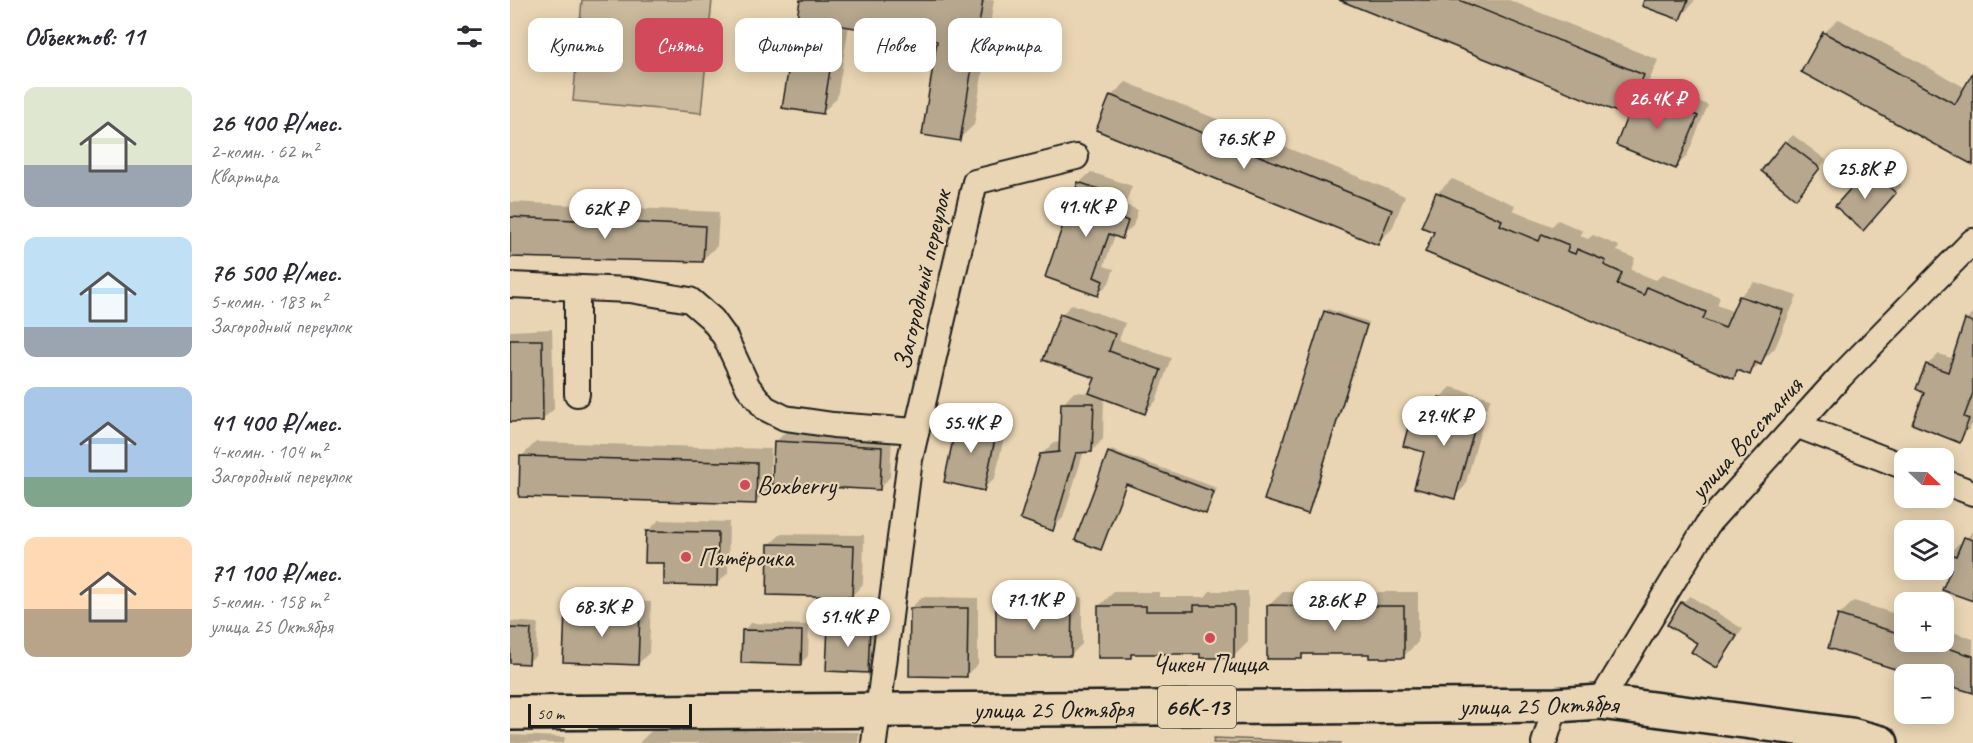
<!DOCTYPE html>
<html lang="ru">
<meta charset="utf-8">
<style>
:root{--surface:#fff;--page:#f2f2f3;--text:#2b2b33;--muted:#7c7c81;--accent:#d1495b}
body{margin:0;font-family:Caveat,sans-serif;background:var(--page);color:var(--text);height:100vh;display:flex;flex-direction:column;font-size:22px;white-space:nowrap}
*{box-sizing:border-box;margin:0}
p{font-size:20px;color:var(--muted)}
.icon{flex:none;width:33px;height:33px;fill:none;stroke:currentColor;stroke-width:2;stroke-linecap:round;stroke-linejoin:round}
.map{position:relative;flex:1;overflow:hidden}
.details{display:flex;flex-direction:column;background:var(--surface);width:510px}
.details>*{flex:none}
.top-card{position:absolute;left:18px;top:18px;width:570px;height:54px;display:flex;gap:12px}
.needle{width:39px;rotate:112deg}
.buttons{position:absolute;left:1384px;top:448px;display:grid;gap:12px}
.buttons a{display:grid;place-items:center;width:60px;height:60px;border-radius:12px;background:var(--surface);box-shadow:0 3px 15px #0003;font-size:30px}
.scale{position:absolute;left:18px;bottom:15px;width:164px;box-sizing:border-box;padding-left:6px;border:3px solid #1c1c1c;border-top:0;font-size:16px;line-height:21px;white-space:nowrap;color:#1c1c1c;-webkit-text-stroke:4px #e9d5b3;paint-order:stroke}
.price{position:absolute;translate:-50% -51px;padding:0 14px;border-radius:21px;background:#fff;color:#222;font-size:20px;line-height:39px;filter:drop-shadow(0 2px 3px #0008)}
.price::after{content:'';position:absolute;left:50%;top:36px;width:18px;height:14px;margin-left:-9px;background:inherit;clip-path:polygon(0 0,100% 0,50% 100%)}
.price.on{background:var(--accent);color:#fff}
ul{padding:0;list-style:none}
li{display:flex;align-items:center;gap:18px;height:150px;padding:0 24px}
li span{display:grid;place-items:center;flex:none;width:168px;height:120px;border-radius:12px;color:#555}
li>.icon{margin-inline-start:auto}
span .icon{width:72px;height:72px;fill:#fffc;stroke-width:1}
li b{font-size:26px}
h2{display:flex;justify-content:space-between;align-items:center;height:72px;padding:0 24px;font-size:26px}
.chip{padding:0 21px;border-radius:12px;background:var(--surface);box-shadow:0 3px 15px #0003;font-size:21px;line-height:54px}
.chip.on{background:var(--accent);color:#fff}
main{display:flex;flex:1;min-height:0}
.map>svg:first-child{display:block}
</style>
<main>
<section class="details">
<h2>Объектов: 11<svg class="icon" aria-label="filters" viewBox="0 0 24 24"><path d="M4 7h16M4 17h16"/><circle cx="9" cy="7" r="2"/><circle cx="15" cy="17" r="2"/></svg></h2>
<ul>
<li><span style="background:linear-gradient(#dfe7d0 65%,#9aa5b1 0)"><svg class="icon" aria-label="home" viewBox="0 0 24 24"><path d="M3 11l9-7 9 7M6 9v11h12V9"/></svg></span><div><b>26 400 ₽/мес.</b><p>2-комн. · 62 m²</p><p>Квартира</p></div></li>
<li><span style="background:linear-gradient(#bfe0f5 75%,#9aa5b1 0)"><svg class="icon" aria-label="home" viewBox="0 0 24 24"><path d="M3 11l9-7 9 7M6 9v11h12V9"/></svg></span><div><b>76 500 ₽/мес.</b><p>5-комн. · 183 m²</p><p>Загородный переулок</p></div></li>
<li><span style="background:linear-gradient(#a9c7e8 75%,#7fa58c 0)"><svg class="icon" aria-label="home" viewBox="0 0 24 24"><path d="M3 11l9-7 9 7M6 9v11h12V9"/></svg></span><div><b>41 400 ₽/мес.</b><p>4-комн. · 104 m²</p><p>Загородный переулок</p></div></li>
<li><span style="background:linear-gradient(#ffd9b3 60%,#b9a48a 0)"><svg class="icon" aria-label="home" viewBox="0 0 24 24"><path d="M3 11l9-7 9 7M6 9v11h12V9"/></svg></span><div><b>71 100 ₽/мес.</b><p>5-комн. · 158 m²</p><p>улица 25 Октября</p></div></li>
</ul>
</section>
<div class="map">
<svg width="1463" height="743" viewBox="0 0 1463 743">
<rect width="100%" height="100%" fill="#e9d5b3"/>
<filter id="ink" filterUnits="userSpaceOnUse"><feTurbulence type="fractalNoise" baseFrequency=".0167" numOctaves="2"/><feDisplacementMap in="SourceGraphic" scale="12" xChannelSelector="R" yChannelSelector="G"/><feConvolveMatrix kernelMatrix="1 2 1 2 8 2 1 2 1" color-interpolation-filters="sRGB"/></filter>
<g filter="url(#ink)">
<g fill="#cbba9d" stroke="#746b5c" stroke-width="1.5">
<path d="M72 0H202L191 113 63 101Z"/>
<path d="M704 738 832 743H703Z"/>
</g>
<g fill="#0003">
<path d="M291 0H484L464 125 449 139 429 40 339 25 327 98 312 113Z"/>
<path d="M833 0H999L1148 60 1139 81 1198 105 1177 156 1166 167 1119 116Z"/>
<path d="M1136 0H1185L1169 19Z"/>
<path d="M1329 19 1456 88 1463 163 1314 33Z"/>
<path d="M616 82 895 196 882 229 867 243 601 96Z"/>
<path d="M1283 135 1316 160 1294 189 1276 142Z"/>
<path d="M1366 162 1392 185 1360 222 1327 206Z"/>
<path d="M581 172 622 186 615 205 628 210 623 226 611 237 605 235 594 266 604 269 599 283 588 294 537 276 569 183Z"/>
<path d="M942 179 1005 205 1003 210 1042 226 1048 220 1073 231 1070 236 1078 239 1083 235 1109 246 1107 251 1125 258 1121 270 1146 280 1153 274 1210 297 1207 305 1224 312 1230 296 1245 282 1287 296 1265 348 1239 374 1231 370 1223 377 926 231 927 193Z"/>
<path d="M0 202 209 212 207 246 192 260 0 256Z"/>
<path d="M562 304 615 323 609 340 661 358 646 401 635 412 594 397 593 439 582 451H574L553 518 542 529 531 455 543 443 551 442 553 404 564 392 581 393 587 377 551 315Z"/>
<path d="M818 309 859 322 801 508 797 512 815 312Z"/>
<path d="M1463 313V424L1449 441 1416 392 1417 365 1429 354 1444 359 1456 320Z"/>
<path d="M42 329 44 409 32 420 0 421V331Z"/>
<path d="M941 387 981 398 977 409 935 397V400L976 412 955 486 944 497 900 425 911 414 924 417 930 398Z"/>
<path d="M460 406 499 414 485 478 473 489 449 417Z"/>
<path d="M277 430 382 436 380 477 369 489 266 442Z"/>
<path d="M26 442 261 449 260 488 245 502 11 457Z"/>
<path d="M602 450 707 488 699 509 696 513 617 483 591 548 599 453Z"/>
<path d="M149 520 219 522 218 573 206 585 156 562 138 531Z"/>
<path d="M1463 530V600L1443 568 1434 565 1438 554 1449 543 1453 544Z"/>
<path d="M271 534 354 535 353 584 342 596 259 545Z"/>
<path d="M700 591H738V642L723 657 691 653H625L620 657 589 606 604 592H649V597H695Z"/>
<path d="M773 592H820V597H863L868 592H908V642L893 657 861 653 796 652 791 657 758 606Z"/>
<path d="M499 596 572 597V644L561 655 488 607Z"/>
<path d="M1180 596 1233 629 1207 666 1172 603Z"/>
<path d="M412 597 468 598V664L456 675 401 608Z"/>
<path d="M68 600 141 602 139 653 128 664 57 611Z"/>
<path d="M1344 601 1395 617V642H1434V629L1463 639V692L1434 683V675H1409L1329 615Z"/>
<path d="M327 617 367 619 365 664 358 671 320 625Z"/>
<path d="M0 621 28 623 26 655 19 662 0 661Z"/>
<path d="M241 623 299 625 298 656 291 663 233 631Z"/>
<path d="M143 729 349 732 348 743H129Z"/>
<path d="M0 735 55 737 54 743H0Z"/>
</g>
<g fill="#b6a78e" stroke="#1c1c1c" stroke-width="1.5">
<path d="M290 0H473L450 141 412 135 427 41 327 25 313 114 272 108Z"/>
<path d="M829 0H949L1134 75 1117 116Z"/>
<path d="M1134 0H1178L1170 20 1132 6Z"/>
<path d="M1313 32 1445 104 1463 72V165L1291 72Z"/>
<path d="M1127 91 1188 116 1166 169 1106 145Z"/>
<path d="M600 95 882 210 868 245 586 130Z"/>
<path d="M1275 141 1310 168 1286 199 1251 171Z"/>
<path d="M1358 169 1386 193 1353 231 1325 206Z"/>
<path d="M568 182 612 197 605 216 618 221 612 239 599 234 584 277 593 281 588 296 535 277Z"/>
<path d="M926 192 992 220 990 225 1029 241 1032 234 1059 245 1057 251 1065 254 1067 249 1096 261 1094 265 1112 273 1107 284 1134 295 1137 287 1196 312 1193 319 1215 328 1229 296 1273 310 1251 365 1245 362 1240 375 1227 370 1224 379 915 252 924 232 911 227Z"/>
<path d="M0 217 195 226 193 262 0 257Z"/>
<path d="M814 311 857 325 798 514 754 500Z"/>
<path d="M550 314 605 334 599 351 651 370 635 414 579 393 585 378 533 360Z"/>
<path d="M1455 319 1463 322V393L1454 417 1459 419 1450 443 1402 424 1414 393 1406 389 1416 364 1438 372Z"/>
<path d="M0 340H32L33 421 0 422Z"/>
<path d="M929 397 970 409 945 499 904 488 914 452 893 446 899 424 919 430Z"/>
<path d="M551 403H584L582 452 566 453 543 531 510 519 530 454 549 452Z"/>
<path d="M448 416 488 425 474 491 434 482Z"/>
<path d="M264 441 372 447 370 490 262 484Z"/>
<path d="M598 452 704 492 696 514 616 484 591 550 565 540Z"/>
<path d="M10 456 247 463 246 504 9 497Z"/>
<path d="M136 531 208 532 207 586 154 585V563H135Z"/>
<path d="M1454 537 1463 540V601L1432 590 1441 569 1434 566V559L1437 553 1446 556Z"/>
<path d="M258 544 344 546 342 597 257 595Z"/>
<path d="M1171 602 1227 636 1207 668 1181 652 1187 643 1157 625Z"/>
<path d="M684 605H724V658H690V654H621V658H588V606H636V611H684Z"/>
<path d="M757 605 806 606V611H852V606H894V658H859V654H792V659H757Z"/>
<path d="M486 607H562L561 656H486Z"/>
<path d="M400 608H458L457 677 399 676Z"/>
<path d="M55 610 130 613 128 665 53 662Z"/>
<path d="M1328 615 1395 635V642H1417L1463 656V693L1434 684V675H1404L1318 648Z"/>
<path d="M318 624 360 626 358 673 316 671Z"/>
<path d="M0 628 21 629 19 664 0 663Z"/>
<path d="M232 630 292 631 291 665 231 663Z"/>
</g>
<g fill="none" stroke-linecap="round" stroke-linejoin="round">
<g stroke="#1c1c1c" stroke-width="28">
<g id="street">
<path d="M0 285 120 290 180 300 202 319 215 337 238 387 255 408 275 418 323 425 406 431"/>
<path d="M67 288V394"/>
<path d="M1286 425 1395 467"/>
<path d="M1434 482 1463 493"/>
<path d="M1090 702 1199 522 1331 376 1463 241"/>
<path d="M364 743 400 459 465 182 566 157"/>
<path d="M1034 743 1046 705"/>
</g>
</g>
<g stroke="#1c1c1c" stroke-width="38">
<g id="primary">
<path id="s1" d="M0 713 1046 705 1090 702 1341 735 1371 743"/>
</g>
</g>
<use href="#street" stroke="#e9d5b3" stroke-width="24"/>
<use href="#primary" stroke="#e9d5b3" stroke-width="33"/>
</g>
</g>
<g fill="#d1495b" stroke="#e9d5b3" stroke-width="2">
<circle cx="235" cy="485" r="6"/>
<circle cx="176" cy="557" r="6"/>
<circle cx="700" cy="638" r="6"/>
</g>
<g text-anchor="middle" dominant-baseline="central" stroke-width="4.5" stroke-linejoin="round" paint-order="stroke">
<rect fill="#e9d5b3" stroke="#5a5449" stroke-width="1.5" x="648" y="686" width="78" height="42" rx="4.5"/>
<g font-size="24" font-weight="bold" fill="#1c1c1c">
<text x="687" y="707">66К-13</text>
</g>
<g font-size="26" fill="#1c1c1c" stroke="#e9d5b3">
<text transform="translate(412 280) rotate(-77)">Загородный переулок</text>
<text transform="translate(1236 438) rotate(-48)">улица Восстания</text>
<text stroke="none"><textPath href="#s1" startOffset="1029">улица 25 Октября</textPath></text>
<text stroke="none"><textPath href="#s1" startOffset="543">улица 25 Октября</textPath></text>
</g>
<g font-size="26" fill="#1c1c1c" stroke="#e9d5b3" text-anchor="start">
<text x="247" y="485">Boxberry</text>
<text x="188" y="557">Пятёрочка</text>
<text x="700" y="663" text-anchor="middle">Чикен Пицца</text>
</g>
</g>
</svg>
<div class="buttons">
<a><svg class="needle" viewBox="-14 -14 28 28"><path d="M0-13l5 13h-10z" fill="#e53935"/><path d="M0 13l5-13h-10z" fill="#7c7c81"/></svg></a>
<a><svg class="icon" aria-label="layers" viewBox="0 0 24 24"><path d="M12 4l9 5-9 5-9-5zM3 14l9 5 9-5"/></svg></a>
<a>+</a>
<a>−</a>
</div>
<div class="scale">50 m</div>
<b class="price on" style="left:1147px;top:130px">26.4K ₽</b>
<b class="price" style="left:734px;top:170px">76.5K ₽</b>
<b class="price" style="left:1355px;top:200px">25.8K ₽</b>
<b class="price" style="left:576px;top:238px">41.4K ₽</b>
<b class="price" style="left:95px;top:240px">62K ₽</b>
<b class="price" style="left:934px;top:447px">29.4K ₽</b>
<b class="price" style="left:461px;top:454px">55.4K ₽</b>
<b class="price" style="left:524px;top:631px">71.1K ₽</b>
<b class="price" style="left:825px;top:632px">28.6K ₽</b>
<b class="price" style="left:92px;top:638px">68.3K ₽</b>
<b class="price" style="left:338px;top:648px">51.4K ₽</b>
<div class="top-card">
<a class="chip">Купить</a>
<a class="chip on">Снять</a>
<a class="chip">Фильтры</a>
<a class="chip">Новое</a>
<a class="chip">Квартира</a>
</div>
</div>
</main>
